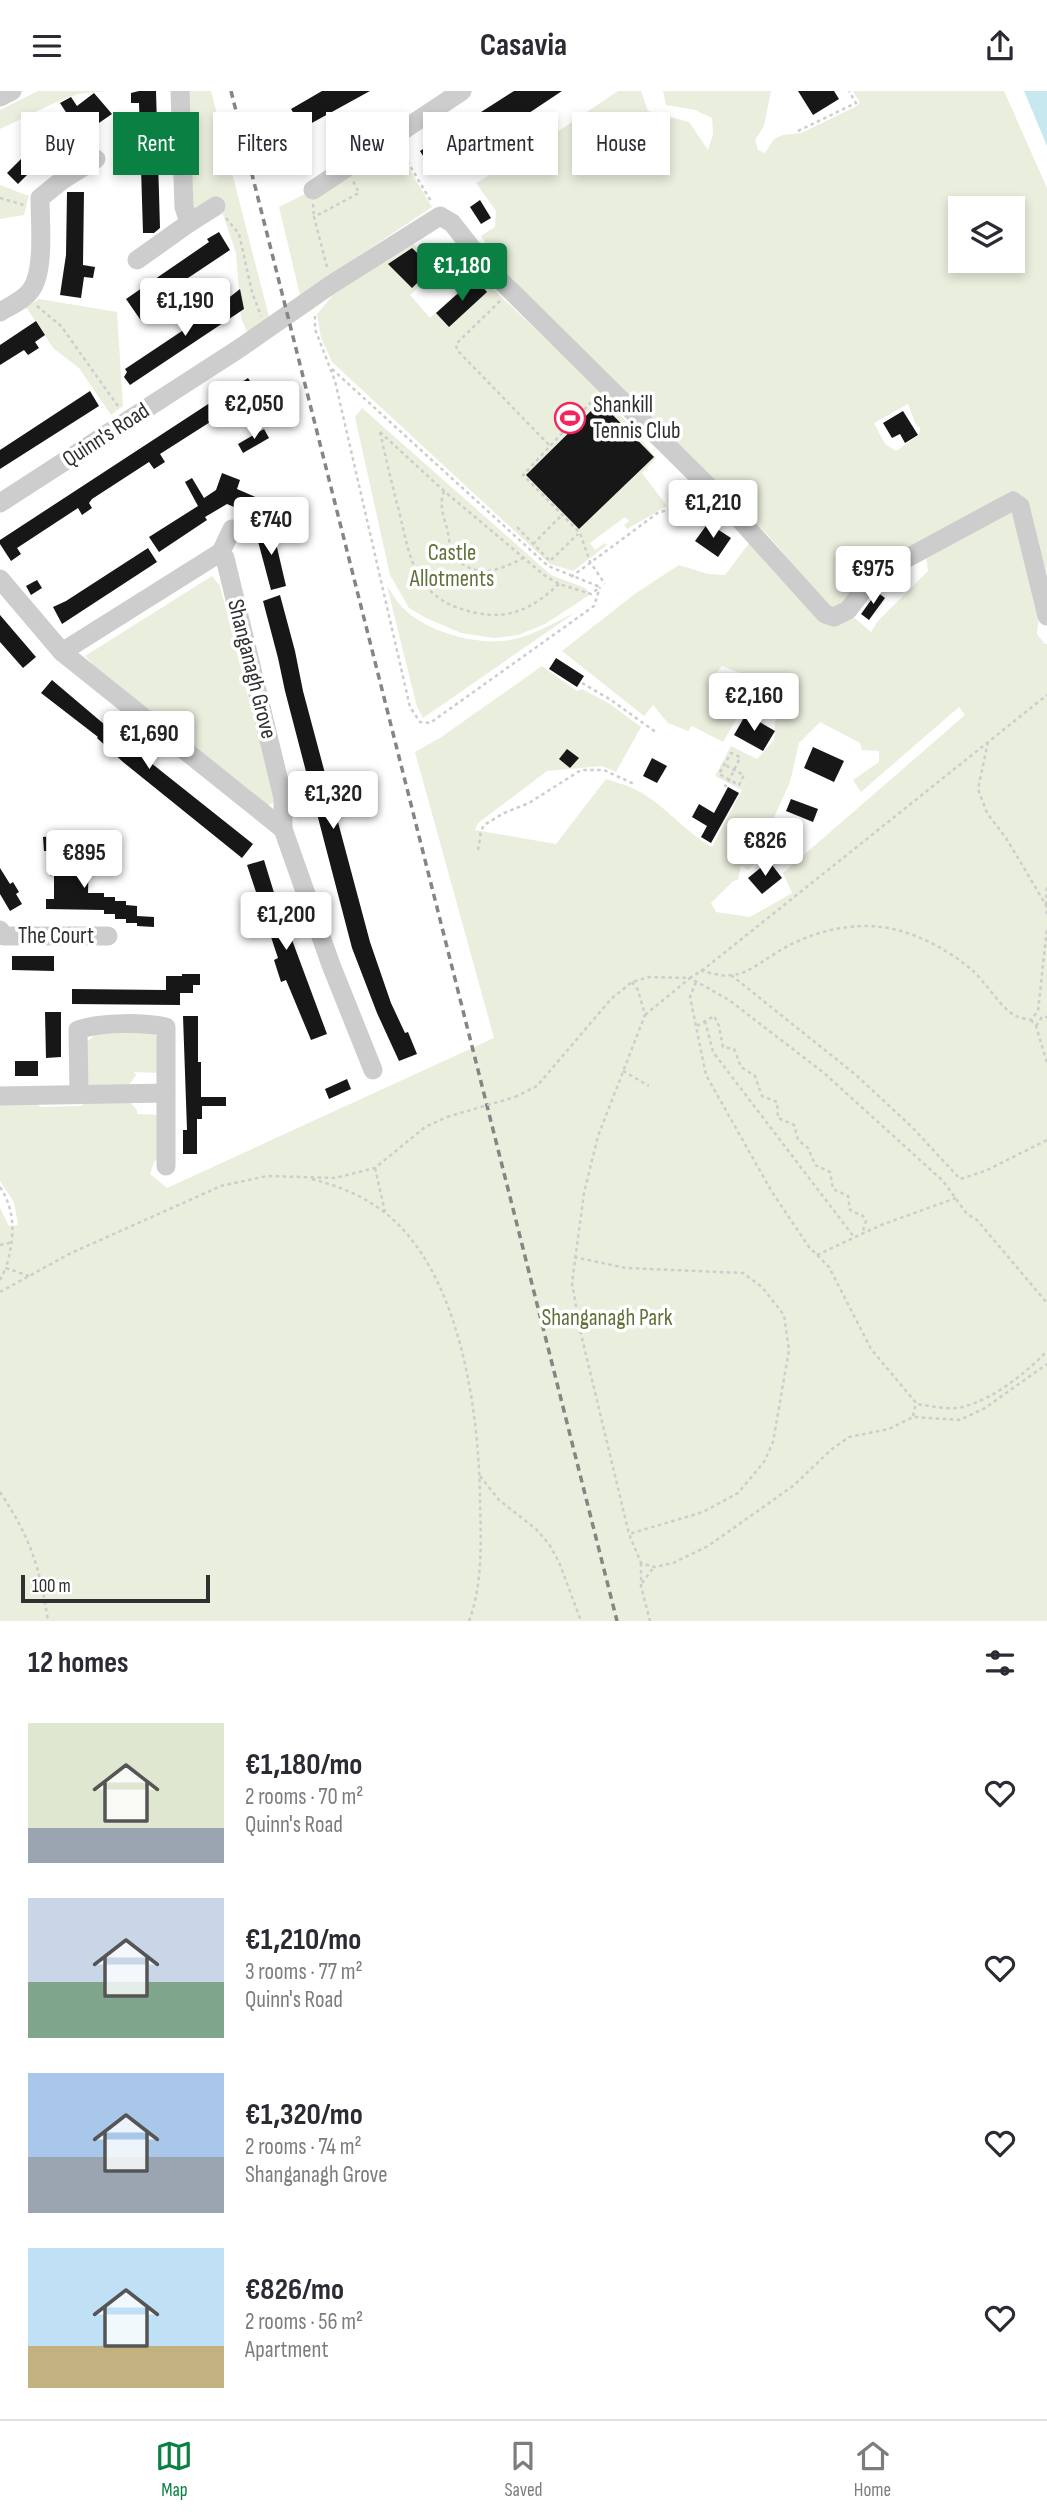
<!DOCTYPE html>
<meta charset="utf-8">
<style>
:root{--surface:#fff;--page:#f7f7f7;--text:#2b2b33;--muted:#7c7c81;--line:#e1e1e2;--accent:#0b8043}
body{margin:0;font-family:"Sofia Sans Condensed",sans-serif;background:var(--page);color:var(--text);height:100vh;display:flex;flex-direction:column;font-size:26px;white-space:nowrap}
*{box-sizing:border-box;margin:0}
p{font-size:23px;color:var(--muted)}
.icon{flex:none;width:38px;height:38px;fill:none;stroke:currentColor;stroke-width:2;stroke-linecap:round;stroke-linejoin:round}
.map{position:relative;height:1530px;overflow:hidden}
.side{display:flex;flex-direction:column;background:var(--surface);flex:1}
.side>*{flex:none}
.top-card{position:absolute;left:21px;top:21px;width:1006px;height:63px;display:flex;gap:14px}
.fabs{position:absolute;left:948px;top:105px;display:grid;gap:14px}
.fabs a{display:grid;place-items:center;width:77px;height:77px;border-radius:0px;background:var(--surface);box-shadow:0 4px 10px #0003;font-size:35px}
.scale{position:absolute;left:21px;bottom:18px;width:189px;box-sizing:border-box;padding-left:7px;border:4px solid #303030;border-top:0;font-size:19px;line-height:24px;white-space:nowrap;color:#303030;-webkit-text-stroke:5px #fff;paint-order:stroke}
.price{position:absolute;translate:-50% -60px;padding:0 16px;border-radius:7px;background:#fff;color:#222;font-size:23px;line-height:46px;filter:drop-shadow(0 2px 4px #0008)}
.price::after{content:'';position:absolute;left:50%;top:42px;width:21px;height:16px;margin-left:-10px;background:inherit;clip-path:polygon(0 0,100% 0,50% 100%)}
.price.current{background:var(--accent);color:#fff}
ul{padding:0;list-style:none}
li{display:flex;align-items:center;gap:21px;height:175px;padding:0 28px}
li span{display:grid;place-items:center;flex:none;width:196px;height:140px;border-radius:0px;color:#555}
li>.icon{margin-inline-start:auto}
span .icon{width:84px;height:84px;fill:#fffc;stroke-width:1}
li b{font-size:30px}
h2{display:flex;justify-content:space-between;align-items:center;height:84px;padding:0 28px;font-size:30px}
.tag{padding:0 24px;border-radius:0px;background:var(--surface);box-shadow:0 4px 10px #0003;font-size:24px;line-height:63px}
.tag.current{background:var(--accent);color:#fff}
header{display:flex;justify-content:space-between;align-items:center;height:91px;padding:0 28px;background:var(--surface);font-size:32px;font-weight:700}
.tabs{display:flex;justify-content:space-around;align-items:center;height:98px;border-top:2px solid var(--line);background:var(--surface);font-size:19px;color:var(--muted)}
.tabs a{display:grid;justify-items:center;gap:4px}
.tabs .current{color:var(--accent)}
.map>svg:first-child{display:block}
</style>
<header><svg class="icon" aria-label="menu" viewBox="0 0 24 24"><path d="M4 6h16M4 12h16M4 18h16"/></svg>Casavia<svg class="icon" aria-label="share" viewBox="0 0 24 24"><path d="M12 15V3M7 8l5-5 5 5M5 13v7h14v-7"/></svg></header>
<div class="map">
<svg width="1047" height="1530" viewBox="0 0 1047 1530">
<rect width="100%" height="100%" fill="#fff"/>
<g fill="#eaeedd" fill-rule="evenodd">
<path d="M38 0H107L78 3 52 13 0 38V19Z"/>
<path d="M187 0H211L268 222 270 229 248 243 241 227 236 162 217 106 194 119 190 115Z"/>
<path d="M618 0H641L648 20 689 31 708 59 713 43 712 27 695 19 666 14 663 0H771L764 35 755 49 758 59 765 62 774 48 783 44 801 42 855 16 860 12 853 0H1004L1047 97V482L1022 404 1015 401 841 516 830 517 767 443 547 224 500 174 481 145 495 136 496 120 476 92 514 70ZM961 117H1013V170H961ZM908 313 915 332 920 337 919 344 896 360 885 353 874 332Z"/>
<path d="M394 59 399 61 432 116 300 204 279 116Z"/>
<path d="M0 94 29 105 24 124 0 128Z"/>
<path d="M410 149 437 178 410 204 430 227 478 184 601 300 656 367 642 382 667 415 627 438 624 434 629 430 625 426 590 452 595 459 605 452 607 454 573 480 550 473 332 271 321 247 317 223 338 198Z"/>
<path d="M39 208 117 221 123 315 111 324 79 277 53 257 26 216Z"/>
<path d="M362 317 551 484 585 497 591 503 545 533 518 544 494 547 461 542 426 527 409 517 390 484 355 326Z"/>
<path d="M1011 417 1039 522 1037 543 1045 553H1047V1530H0V1117L9 1135 18 1134 14 1111 0 1090V1011L34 1007 40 1016 81 1015 88 1009 126 1007 137 1019V1023L160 1024 162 1064 154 1071 150 1083 167 1097 494 947 415 661 440 647 542 575 577 600 582 598 610 613 641 636 616 681 602 675 547 680 478 732 475 739 556 753 606 688C614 691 624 693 632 697 662 710 683 740 712 756L742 699 715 685 731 655 757 668 774 649 777 603 748 585 722 575 714 585 737 595 742 603 764 620 745 613 723 651 692 635 688 640 668 632 653 614 644 625 562 560 636 502 679 474 708 483 725 484 753 447 820 523H850L871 541 878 530 928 480 926 465ZM959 616 965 624 783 782 792 802 750 826 716 821 711 812 733 790 738 789 741 775 748 779 766 762 760 758 790 691 799 652 820 631 860 652 862 659 879 660V671L853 689 861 701Z"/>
<path d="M212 485 220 495 275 711 263 717 103 584 85 565Z"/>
<path d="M387 495C392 502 397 511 403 517 426 541 478 555 510 549 533 545 555 531 576 521L423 627 417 616Z"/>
<path d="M98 941H152L161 950 160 982 134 981 136 984 127 997 87 995 86 952Z"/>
</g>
<path fill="#c8e8f0" d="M1024 0H1047V55Z"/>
<g fill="#171717">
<path d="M139 0H156L160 137 154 142H143L139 12H131V2Z"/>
<path d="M322 0H370L279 50 271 36 294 23 291 18Z"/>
<path d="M514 0H562L508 36 504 29 481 42 487 51 453 70 456 74 447 80 443 74 433 81 420 60Z"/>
<path d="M798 0H834L839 8 813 24Z"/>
<path d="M94 2 112 23 35 76 18 93 7 82 28 61 73 32 60 12 71 6 77 15Z"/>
<path d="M67 101H84L83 174 95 176 93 187 84 186 81 207 60 204 66 164Z"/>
<path d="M480 109 491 127 481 133 470 116Z"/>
<path d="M219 141 230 159 146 215 151 224 142 231 126 208 209 151 207 148Z"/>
<path d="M412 157 433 177 412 197 388 173Z"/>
<path d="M475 187 487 201 449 236 436 222Z"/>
<path d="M240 198 244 218 130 294 124 286 127 281 125 278 212 220Z"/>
<path d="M36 230 45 244 35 251 39 257 28 264 24 259 0 274V254Z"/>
<path d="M248 287 257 301 160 363 165 371 154 378 149 371 92 408 89 412 92 417 82 424 78 417 17 457 21 463 11 470 0 453V449Z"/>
<path d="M90 300 99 315 0 378V359Z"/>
<path d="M600 311 654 366 579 438 526 384Z"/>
<path d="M903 320 918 344 905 352 900 343 892 347 883 332Z"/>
<path d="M264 338 269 347 243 362 238 353Z"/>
<path d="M222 382 240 389 237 398 262 409 255 425 227 413 205 426 207 429 159 461 149 446 198 415 185 391 192 387 204 407 216 399Z"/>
<path d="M708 432 731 447 718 466 695 450Z"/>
<path d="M272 435 286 495 271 499 255 439Z"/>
<path d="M148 457 157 471 62 533 53 516 66 510Z"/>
<path d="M37 489 42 497 31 504 26 495Z"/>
<path d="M877 501 885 507 869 529 861 523Z"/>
<path d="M280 504 295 560 303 600 370 851 391 912 405 942 408 941 417 963 399 970 377 922 352 857 285 600 278 567 263 510Z"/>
<path d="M0 524 36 566 23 577 0 551Z"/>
<path d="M556 567 584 585 577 596 549 578Z"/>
<path d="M52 589 131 656 253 753 242 767 123 671 97 647 98 646 41 602Z"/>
<path d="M746 623 775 640 763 660 734 644Z"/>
<path d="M813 656 844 670 834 691 804 677Z"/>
<path d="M567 658 579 667 570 677 559 668Z"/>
<path d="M652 667 667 675 657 692 643 685Z"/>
<path d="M728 696 739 702 711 752 701 746 707 735 692 726 699 713 714 722Z"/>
<path d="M791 708 818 718 813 731 786 720Z"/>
<path d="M55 745 58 773H79V769H89L88 802H104V806H115V810H126V814L137 815V825L154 826V836L137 835V832H126V828H115V823H104V819L46 818V808H54V785H50V773H47V760H53H44L43 746Z"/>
<path d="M264 769 283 831 285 830 327 943 311 949 286 889 281 891 274 869 278 867 247 774Z"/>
<path d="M769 770 782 787 762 803 748 787Z"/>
<path d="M0 777 10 793 13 791 19 801 16 803 22 813 10 820 0 803Z"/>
<path d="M12 865H54V880L12 879Z"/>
<path d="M182 883H200V894H193V902H180V914L72 913V898L166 899V885H182Z"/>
<path d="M45 921H61V966L46 967Z"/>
<path d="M183 925H198V971H201V1006H226V1015H202V1028H197V1063H183V1039H187Z"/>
<rect x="15" y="970" width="23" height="15"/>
<path d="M347 988 351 998 329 1008 325 998Z"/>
</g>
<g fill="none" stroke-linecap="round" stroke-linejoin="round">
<g stroke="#cdcdcd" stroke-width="2.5" stroke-dasharray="3.5 3.5" stroke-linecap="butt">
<path d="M798 40 856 12 849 0"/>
<path d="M400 58 432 112"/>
<path d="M0 107 24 114"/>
<path d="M313 113 314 126"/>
<path d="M226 127 239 143 252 201 261 225"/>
<path d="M327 176 314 126 359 102 353 90"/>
<path d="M500 210 456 253 457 259 551 356"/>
<path d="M37 215 61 235 120 318"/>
<path d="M315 225V238L335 290 410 616 420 631 430 632 594 515 600 496"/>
<path d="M332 278 548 475 600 496"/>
<path d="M596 306 523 384 580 442 590 471 605 493"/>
<path d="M380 341C386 368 392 394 399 420 411 472 416 510 477 522 511 529 534 516 559 493"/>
<path d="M380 341 444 400 544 484 559 493 591 503 600 496"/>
<path d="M444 400C439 413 443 424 447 437 449 445 449 457 454 464 474 490 500 479 523 467"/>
<path d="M691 427 709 415"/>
<path d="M517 436 550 470 578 443"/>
<path d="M533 453 562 424"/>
<path d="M571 486 659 421 670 419 698 429"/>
<path d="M582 592 611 609 657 642"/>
<path d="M988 651 978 698 987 722 1006 747 1046 814 1047 824"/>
<path d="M724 694 726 695C731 685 736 676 740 666L731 662 719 683 739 694 744 684C737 681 731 677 725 674"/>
<path d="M478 759 481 740 484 734 504 722 529 712 581 679H604L634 693"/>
<path d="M1046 814 1047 793"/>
<path d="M701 879C743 895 755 872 788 855 816 840 851 832 881 836 914 840 947 858 972 879 984 889 1003 920 1016 925 1020 927 1027 928 1031 929L1038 920 1047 837"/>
<path d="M731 884 856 984 912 1036 960 1088 985 1080 1047 1049"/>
<path d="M632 891 638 899 645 924 598 1045 584 1102 572 1192 581 1243 629 1443 641 1472 654 1476 673 1472 708 1455 793 1395 832 1358 849 1346 889 1338 913 1326 960 1329 985 1317 1047 1273"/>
<path d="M696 891 690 906 706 984 772 1101 809 1156 829 1176 871 1258 917 1313C931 1315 953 1320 966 1315 996 1306 1026 1282 1047 1260"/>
<path d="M645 924 690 887 729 909 824 982 943 1090 967 1123 977 1129 1047 1212"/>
<path d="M1031 929 1036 935 1047 972"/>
<path d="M705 930 713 961 854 1146"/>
<path d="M697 935 714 925 719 935 723 956 734 958 741 976 755 985 762 1005 777 1011 778 1027 794 1034 798 1049 808 1057 815 1074 830 1081 833 1098 848 1105 850 1119 863 1125 866 1130 862 1143"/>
<path d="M1036 935 1042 926H1047"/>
<path d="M623 980 649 995"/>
<path d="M515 1006 537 995 611 908 632 891 649 886 690 887 704 878 1047 604"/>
<path d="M375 1077 385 1121"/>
<path d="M312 1088C338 1095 362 1104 384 1121 460 1179 479 1320 480 1409 481 1450 483 1492 469 1530"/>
<path d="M0 1096C17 1122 14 1148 6 1177L29 1185"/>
<path d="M0 1154 13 1151"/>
<path d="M817 1164 881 1134 956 1107"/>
<path d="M574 1166 626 1177 743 1182 762 1196 784 1224 789 1259 773 1351 764 1371 738 1402 703 1421 629 1443"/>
<path d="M0 1189 6 1177"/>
<path d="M0 1201 69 1163 221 1095 267 1085 335 1087 375 1077 425 1036 447 1026"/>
<path d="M913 1325 916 1311"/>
<path d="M480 1385 499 1409 536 1438 549 1453 559 1471 581 1530"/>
<path d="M0 1401C30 1446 40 1476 48 1530"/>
<path d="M641 1472V1495L650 1530"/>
<path d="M642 1492 654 1476"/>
</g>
<g stroke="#cdcdcd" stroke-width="19">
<path d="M0 6 12 0"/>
<path d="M313 99 462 0"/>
<path d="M189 132 216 115"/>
<path d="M137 169 189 132 184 116 180 0"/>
<path d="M0 221C10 215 24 209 31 199 45 180 40 131 40 107L61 90 96 68"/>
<path d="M0 412 240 257 332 193 440 125 452 132 485 174 724 411 825 523 834 526 848 519 874 485 1013 410 1020 415 1047 525"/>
<path d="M221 461 232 438"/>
<path d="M0 488 62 561 283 738 331 874 373 979"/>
<path d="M62 561 221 461 225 467 283 707V738"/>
<path d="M0 839 4 845H108"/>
<path d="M79 1002 78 939C101 931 142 931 166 936V1075"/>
<path d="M0 1005 166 1002"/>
</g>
<path stroke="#858585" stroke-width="3.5" stroke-dasharray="7 5" stroke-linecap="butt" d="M231 0 617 1530"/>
<path stroke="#cdcdcd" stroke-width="2.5" stroke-dasharray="3.5 3.5" stroke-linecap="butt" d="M447 1026 515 1006"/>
</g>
<defs>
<g id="stadium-ring" transform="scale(1.575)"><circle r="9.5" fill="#fff" stroke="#f5255c" stroke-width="1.5"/><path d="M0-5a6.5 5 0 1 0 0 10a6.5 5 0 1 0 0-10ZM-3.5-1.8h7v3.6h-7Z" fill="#f5255c"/></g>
</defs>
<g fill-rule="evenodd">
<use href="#stadium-ring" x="570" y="327"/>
</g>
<g text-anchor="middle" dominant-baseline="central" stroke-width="7" stroke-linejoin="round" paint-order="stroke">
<g font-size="23" fill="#303030" stroke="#fff" text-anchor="start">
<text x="593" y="314">Shankill<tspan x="593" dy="26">Tennis Club</tspan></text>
</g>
<g font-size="23" fill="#303030" stroke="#fff">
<text transform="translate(106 344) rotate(-33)">Quinn's Road</text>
<text transform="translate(252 578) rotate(76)">Shanganagh Grove</text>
<text x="56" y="845">The Court</text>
</g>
<g font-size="23" fill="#5e7139" stroke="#fff">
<text x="452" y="462">Castle<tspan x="452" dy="26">Allotments</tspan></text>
<text x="607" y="1227">Shanganagh Park</text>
</g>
</g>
</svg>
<div class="fabs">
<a><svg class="icon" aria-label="layers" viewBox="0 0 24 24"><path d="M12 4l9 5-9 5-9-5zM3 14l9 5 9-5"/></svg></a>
</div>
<div class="scale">100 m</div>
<b class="price current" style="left:462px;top:212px">€1,180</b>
<b class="price" style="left:185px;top:247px">€1,190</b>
<b class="price" style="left:254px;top:350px">€2,050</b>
<b class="price" style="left:713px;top:449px">€1,210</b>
<b class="price" style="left:271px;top:466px">€740</b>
<b class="price" style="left:873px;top:515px">€975</b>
<b class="price" style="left:754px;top:642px">€2,160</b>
<b class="price" style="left:149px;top:680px">€1,690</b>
<b class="price" style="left:333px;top:740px">€1,320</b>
<b class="price" style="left:765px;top:787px">€826</b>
<b class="price" style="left:84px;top:799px">€895</b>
<b class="price" style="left:286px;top:861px">€1,200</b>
<div class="top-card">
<a class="tag">Buy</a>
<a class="tag current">Rent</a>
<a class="tag">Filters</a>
<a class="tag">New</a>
<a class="tag">Apartment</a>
<a class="tag">House</a>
</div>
</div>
<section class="side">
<h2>12 homes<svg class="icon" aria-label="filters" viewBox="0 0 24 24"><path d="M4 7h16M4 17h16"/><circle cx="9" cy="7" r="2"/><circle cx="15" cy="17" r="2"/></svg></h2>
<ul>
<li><span style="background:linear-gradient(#dfe7d0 75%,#9aa5b1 0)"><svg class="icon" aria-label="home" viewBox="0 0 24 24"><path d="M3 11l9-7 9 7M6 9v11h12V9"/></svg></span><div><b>€1,180/mo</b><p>2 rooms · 70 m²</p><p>Quinn's Road</p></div><svg class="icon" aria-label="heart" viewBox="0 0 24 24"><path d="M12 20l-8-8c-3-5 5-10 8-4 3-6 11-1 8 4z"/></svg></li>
<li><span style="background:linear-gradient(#c9d6e8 60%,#7fa58c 0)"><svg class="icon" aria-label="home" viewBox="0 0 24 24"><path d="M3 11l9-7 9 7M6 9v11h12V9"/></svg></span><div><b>€1,210/mo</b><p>3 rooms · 77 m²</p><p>Quinn's Road</p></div><svg class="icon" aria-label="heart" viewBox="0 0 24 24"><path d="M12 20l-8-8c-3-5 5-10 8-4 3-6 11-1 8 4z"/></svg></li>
<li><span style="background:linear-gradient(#a9c7e8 60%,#9aa5b1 0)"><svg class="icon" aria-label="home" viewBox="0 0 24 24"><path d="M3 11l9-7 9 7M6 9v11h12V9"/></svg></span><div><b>€1,320/mo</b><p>2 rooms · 74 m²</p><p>Shanganagh Grove</p></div><svg class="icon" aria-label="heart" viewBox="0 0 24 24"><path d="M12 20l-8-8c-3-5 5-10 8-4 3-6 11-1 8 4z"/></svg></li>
<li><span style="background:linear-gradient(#bfe0f5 70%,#c2b280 0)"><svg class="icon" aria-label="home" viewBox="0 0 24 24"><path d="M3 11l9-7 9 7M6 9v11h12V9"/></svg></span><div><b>€826/mo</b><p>2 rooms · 56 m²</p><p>Apartment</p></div><svg class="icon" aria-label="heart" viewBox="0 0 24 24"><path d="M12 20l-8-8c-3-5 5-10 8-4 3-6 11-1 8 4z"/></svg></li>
</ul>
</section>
<nav class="tabs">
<a class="current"><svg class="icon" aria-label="map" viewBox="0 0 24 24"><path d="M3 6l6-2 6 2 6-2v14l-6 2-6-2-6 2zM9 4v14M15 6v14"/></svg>Map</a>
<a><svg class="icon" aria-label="saved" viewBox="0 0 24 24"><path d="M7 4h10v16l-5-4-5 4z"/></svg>Saved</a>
<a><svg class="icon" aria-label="home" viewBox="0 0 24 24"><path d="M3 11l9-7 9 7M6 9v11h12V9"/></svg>Home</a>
</nav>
